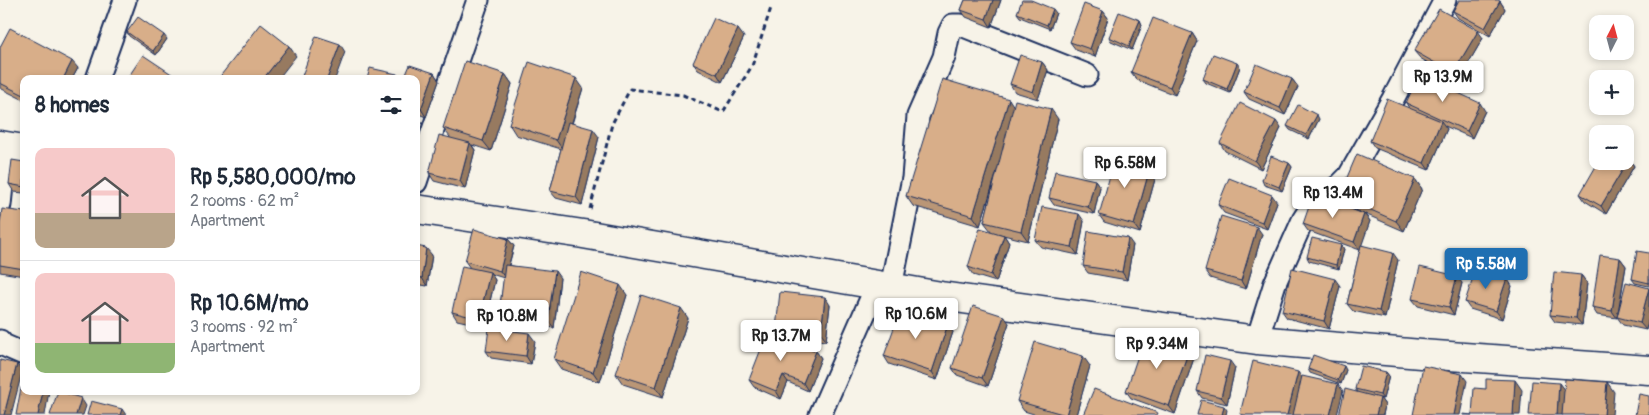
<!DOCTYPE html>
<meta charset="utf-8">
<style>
:root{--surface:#fff;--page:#f6f6f7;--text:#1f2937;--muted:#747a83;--line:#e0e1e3;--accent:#1f6fb2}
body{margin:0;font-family:Pangolin,sans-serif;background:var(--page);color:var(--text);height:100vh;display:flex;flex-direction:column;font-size:19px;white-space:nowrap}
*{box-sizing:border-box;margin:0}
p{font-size:16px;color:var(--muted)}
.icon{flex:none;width:28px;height:28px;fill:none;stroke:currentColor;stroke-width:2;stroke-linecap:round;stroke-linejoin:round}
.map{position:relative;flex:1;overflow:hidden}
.side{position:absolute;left:20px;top:75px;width:400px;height:320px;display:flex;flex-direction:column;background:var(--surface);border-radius:10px;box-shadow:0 2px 8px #0003}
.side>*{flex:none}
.needle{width:32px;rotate:6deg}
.controls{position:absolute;left:1589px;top:15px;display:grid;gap:10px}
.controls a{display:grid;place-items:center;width:45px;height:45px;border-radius:10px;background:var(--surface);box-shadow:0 2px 8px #0003;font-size:25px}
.price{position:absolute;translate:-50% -42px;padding:0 11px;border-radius:5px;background:#fff;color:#222;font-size:16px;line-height:32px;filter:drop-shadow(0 1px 2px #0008)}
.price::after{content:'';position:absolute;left:50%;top:30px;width:15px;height:11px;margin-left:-8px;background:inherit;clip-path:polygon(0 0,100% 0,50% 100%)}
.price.current{background:var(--accent);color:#fff}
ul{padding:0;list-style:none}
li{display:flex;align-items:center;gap:15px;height:125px;padding:0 15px}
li+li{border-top:1px solid var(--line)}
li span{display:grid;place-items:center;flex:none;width:140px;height:100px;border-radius:10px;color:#555}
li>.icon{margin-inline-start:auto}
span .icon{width:60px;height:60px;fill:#fffc;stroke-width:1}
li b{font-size:21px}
h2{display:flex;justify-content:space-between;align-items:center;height:60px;padding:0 15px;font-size:21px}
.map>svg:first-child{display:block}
</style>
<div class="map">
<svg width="1649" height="415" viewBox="0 0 1649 415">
<rect width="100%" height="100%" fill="#f7f3e8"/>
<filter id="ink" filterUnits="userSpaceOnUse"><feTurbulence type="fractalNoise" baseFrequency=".02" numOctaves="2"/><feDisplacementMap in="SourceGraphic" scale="10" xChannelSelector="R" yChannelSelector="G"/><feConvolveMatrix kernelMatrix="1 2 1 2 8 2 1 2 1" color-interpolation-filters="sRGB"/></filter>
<g filter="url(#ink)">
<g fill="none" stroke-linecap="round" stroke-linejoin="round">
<g stroke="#1b2f5e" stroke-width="25">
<g id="street">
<path d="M97 79 125 0"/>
<path d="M416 182 432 133 478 0"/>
<path d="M0 205 6 146"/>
<path d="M891 287 913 178 918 116 944 57 949 33 953 25H961L1087 75"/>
<path d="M1257 340 1275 283 1303 220 1310 209 1321 198 1339 186 1349 176 1393 99 1445 0"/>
<path d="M0 341 3 345 24 354"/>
<path d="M820 415 877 285"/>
</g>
</g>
<g stroke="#1b2f5e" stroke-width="31">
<g id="secondary">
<path d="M0 145 24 149"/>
<path d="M416 209 583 234 941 296 1257 340 1421 354 1649 370"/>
</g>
</g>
<path stroke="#1b2f5e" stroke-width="3" stroke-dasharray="5 4" stroke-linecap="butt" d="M590 209 612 124 630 89 683 95 723 112 752 66 771 8"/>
<use href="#street" stroke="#f7f3e8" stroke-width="21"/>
<use href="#secondary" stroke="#f7f3e8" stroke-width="28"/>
</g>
<g fill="#ba9676" stroke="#1b2f5e">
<path d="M965 0H1001L991 27 966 17 961 10Z"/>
<path d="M1500 1 1505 9 1490 36 1458 18 1453 11Z"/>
<path d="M1103 11 1108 18 1095 57 1076 50 1070 42Z"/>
<path d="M1017 13H1056L1050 29 1020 17Z"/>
<path d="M1140 20 1142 25 1132 50 1111 41 1109 37Z"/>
<path d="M127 32 167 39 156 55 129 36Z"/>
<path d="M1192 33 1197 41 1175 95 1137 80 1131 72Z"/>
<path d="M744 37 722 82 698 70 693 63Z"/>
<path d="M1483 38 1458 81 1420 58 1414 51Z"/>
<path d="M0 47 78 68 72 79H24V100L0 88Z"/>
<path d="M1042 62 1048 70 1038 99 1015 92 1010 84Z"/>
<path d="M1240 67 1230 93 1206 83 1203 79Z"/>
<path d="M434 73 439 81 426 117 416 113V79Z"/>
<path d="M505 74 512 84 491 151 472 145 475 150 465 189 434 181 429 173 450 137 443 128Z"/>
<path d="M1292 79 1298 87 1285 115 1249 99 1244 92Z"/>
<path d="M583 88 572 124 599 137 582 205 556 198 550 191 561 149 516 135 509 124Z"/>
<path d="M1406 103 1485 111 1472 138 1445 126 1447 129 1429 170 1375 148 1370 141 1409 108Z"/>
<path d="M1013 106 1058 119 1028 241 995 233 1004 235 1009 243 996 282 973 275 968 267 991 231 984 222 996 176 980 226 913 206 906 196Z"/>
<path d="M1319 119 1309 139 1290 130 1287 126Z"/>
<path d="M1281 128 1261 169 1225 151 1220 143Z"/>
<path d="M1629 159 1634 166 1606 214 1585 201 1580 194Z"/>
<path d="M24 162V193L14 192 9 184Z"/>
<path d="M1289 163 1292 167 1282 191 1264 185 1262 180Z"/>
<path d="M1151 164 1157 172 1140 233 1104 222 1099 215Z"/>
<path d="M1415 179 1422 189 1404 231 1365 214 1370 221 1361 245 1398 260 1385 318 1353 311 1347 304 1360 250 1308 231 1303 224 1360 212 1346 206 1339 196Z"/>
<path d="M1095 180 1100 187 1094 214 1054 205 1049 198Z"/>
<path d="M1277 202 1267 229 1224 213 1218 205Z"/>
<path d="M24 212V276L0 272V224Z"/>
<path d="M1084 221 1078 255 1041 247 1035 240Z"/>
<path d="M1262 234 1246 289 1210 278 1205 271Z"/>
<path d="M508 239 514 246 509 265 560 278 554 328 504 321 499 314 504 278 491 274 495 280 484 326 457 320 452 312 470 268 465 261Z"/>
<path d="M1133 245 1127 280 1088 273 1083 266Z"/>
<path d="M1341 245 1344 249 1339 269 1309 261 1307 257Z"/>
<path d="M416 246 432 255 427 286 416 284Z"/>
<path d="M1649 253V286L1635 283 1632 279Z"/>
<path d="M1620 258 1626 266 1618 315 1649 288V317L1646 330 1623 325 1617 317V318L1597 315 1592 307Z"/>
<path d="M1581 275 1587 283 1582 325 1555 322 1550 315Z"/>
<path d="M1462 283 1454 315 1418 306 1412 299Z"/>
<path d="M1340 286 1329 329 1287 318 1282 311Z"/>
<path d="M1512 286 1502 319 1470 309 1465 302Z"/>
<path d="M627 295 600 382 561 369 554 359Z"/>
<path d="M830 305 826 341 782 336 776 328Z"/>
<path d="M688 318 663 397 623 384 616 374Z"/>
<path d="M1009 323 988 386 957 375 952 368Z"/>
<path d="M953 332 937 380 889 364 884 356Z"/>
<path d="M535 341 531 364 491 358 486 351Z"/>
<path d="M816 351 821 358 808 391 788 382 781 399 754 387 749 380Z"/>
<path d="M1194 358 1175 414 1131 398 1126 391Z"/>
<path d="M1090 366 1076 415H1037L1024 411 1017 401Z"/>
<path d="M1235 368 1227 404 1202 398 1197 391Z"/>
<path d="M1308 369 1346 370 1341 384 1310 373Z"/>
<path d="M1386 372 1389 376 1383 399 1380 398 1385 405 1383 415H1339L1357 392 1355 389Z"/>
</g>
<g fill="#977a60" stroke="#1b2f5e">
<path d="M993 0H1001L991 27 986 19Z"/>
<path d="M1500 1 1505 9 1490 36 1485 28Z"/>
<path d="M1053 9 1056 13 1050 29 1047 25Z"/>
<path d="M1103 11 1108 18 1095 57 1090 49Z"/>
<path d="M1140 20 1142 25 1132 50 1129 46Z"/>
<path d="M738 29 744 37 722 82 717 74Z"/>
<path d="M1478 31 1483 38 1458 81 1453 73Z"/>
<path d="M1192 33 1197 41 1175 95 1170 87Z"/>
<path d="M164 35 167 39 156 55 153 51Z"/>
<path d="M340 44 345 52 335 79H327Z"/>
<path d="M289 46 296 56 278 79H263Z"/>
<path d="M72 61 78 68 72 79H63Z"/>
<path d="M1042 62 1048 70 1038 99 1033 92Z"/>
<path d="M1237 63 1240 67 1230 93 1227 89Z"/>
<path d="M434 73 439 81 426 117 421 109Z"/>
<path d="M397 74 400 79H396Z"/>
<path d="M505 74 512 84 491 151 483 141Z"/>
<path d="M576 78 583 88 563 150 556 140Z"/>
<path d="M1292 79 1298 87 1285 115 1280 108Z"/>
<path d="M1009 99 1016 110 980 226 973 216Z"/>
<path d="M1480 103 1485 111 1472 138 1467 131Z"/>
<path d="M1051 109 1058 119 1028 241 1021 231Z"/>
<path d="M1317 115 1319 119 1309 139 1306 135Z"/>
<path d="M1276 121 1281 128 1261 169 1255 161Z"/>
<path d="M1441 121 1447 129 1429 170 1424 163Z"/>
<path d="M593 129 599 137 582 205 576 197Z"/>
<path d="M470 143 475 150 465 189 460 181Z"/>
<path d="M1629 159 1634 166 1606 214 1601 206Z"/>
<path d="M1289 163 1292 167 1282 191 1279 187Z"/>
<path d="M1151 164 1157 172 1140 233 1134 225Z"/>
<path d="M1415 179 1422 189 1404 231 1396 221Z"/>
<path d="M1095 180 1100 187 1094 214 1088 207Z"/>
<path d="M1272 195 1277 202 1267 229 1262 222Z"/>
<path d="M1079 214 1084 221 1078 255 1072 247Z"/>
<path d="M1364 214 1370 221 1360 250 1354 242Z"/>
<path d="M1257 227 1262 234 1246 289 1241 281Z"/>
<path d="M1004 235 1009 243 996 282 991 275Z"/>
<path d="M1128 238 1133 245 1127 280 1122 272Z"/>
<path d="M508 239 514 246 505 278 500 271Z"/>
<path d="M1341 245 1344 249 1339 269 1336 265Z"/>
<path d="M426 248 432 255 427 286 422 278Z"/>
<path d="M1393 253 1398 260 1385 318 1379 311Z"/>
<path d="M1620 258 1626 266 1617 318 1612 311Z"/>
<path d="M555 271 560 278 554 328 548 320Z"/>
<path d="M490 272 495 280 484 326 479 319Z"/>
<path d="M1581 275 1587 283 1582 325 1576 318Z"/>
<path d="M1457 276 1462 283 1454 315 1449 307Z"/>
<path d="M1507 278 1512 286 1502 319 1496 311Z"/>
<path d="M1335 279 1340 286 1329 329 1324 321Z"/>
<path d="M620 285 627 295 600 382 593 372Z"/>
<path d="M1649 288V317L1646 330 1640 323Z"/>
<path d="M825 297 830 305 826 341 821 333Z"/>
<path d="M681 308 688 318 663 397 656 387Z"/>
<path d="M1004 316 1009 323 988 386 982 378Z"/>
<path d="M948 324 953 332 937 380 932 372Z"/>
<path d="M529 333 535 341 531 364 526 356Z"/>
<path d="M1189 350 1194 358 1175 414 1169 406Z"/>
<path d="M816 351 821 358 808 391 803 383Z"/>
<path d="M1083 356 1090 366 1076 415H1066Z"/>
<path d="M1230 361 1235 368 1227 404 1221 397Z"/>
<path d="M17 364 22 372 11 415H4Z"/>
<path d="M1344 366 1346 370 1341 384 1338 380Z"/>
<path d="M1298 372 1303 379 1294 415H1287Z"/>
<path d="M1386 372 1389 376 1383 399 1380 395Z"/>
<path d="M1462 374 1467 381 1460 415H1454Z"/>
<path d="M783 375 788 382 781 399 776 391Z"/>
<path d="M1515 380 1522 390 1520 415H1513Z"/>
<path d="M1607 382 1614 392 1612 415H1604Z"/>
<path d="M1559 383 1565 391 1563 415H1557Z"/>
<path d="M1338 384 1343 391 1337 415H1330Z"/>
<path d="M43 391H49L45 415H38Z"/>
<path d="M81 398 86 406 83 415H76Z"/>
<path d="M1380 398 1385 405 1383 415H1376Z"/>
<path d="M1224 406 1227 410 1226 415H1222Z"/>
<path d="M122 409 126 415H120Z"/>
</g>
<g fill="#d8ae89" stroke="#1b2f5e">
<path d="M965 0H993L986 19 961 10Z"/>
<path d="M1022 0H1031L1053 9 1047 25 1017 13Z"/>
<path d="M1459 0H1498L1500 1 1485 28 1453 11Z"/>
<path d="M1084 4 1103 11 1090 49 1070 42Z"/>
<path d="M1439 9 1478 31 1453 73 1414 51Z"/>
<path d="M1119 12 1140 20 1129 46 1109 37Z"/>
<path d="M138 17 164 35 153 51 127 32Z"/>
<path d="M714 18 738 29 717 74 693 63Z"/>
<path d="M1153 18 1192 33 1170 87 1131 72Z"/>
<path d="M261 24 289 46 263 79H218Z"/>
<path d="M10 28 72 61 63 79H24V95L0 83V47Z"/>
<path d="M316 36 340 44 327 79H301Z"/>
<path d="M1213 54 1237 63 1227 89 1203 79Z"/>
<path d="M143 55 179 79H127Z"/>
<path d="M1020 55 1042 62 1033 92 1010 84Z"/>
<path d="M465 61 505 74 483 141 443 128Z"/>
<path d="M529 62 576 78 556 140 509 124Z"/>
<path d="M1256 64 1292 79 1280 108 1244 92Z"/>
<path d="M410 65 434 73 421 109 416 108V79H404Z"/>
<path d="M370 68 397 74 396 79H367Z"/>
<path d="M1419 75 1480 103 1467 131 1406 103Z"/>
<path d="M942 79 1009 99 973 216 906 196Z"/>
<path d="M1387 99 1441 121 1424 163 1370 141Z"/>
<path d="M1015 100 1051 109 1021 231 984 222Z"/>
<path d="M1240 103 1276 121 1255 161 1220 143Z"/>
<path d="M1298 105 1317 115 1306 135 1287 126Z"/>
<path d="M568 122 593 129 576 197 550 191Z"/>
<path d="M439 135 470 143 460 181 429 173Z"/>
<path d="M1116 154 1151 164 1134 225 1099 215Z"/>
<path d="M1357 154 1415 179 1396 221 1339 196Z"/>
<path d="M1271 156 1289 163 1279 187 1262 180Z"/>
<path d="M1625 156 1629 159 1601 206 1580 194 1599 161H1625Z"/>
<path d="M12 160 24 162V187L9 184Z"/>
<path d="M1055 171 1095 180 1088 207 1049 198Z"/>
<path d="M1229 178 1272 195 1262 222 1218 205Z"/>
<path d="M1313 195 1364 214 1354 242 1303 224Z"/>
<path d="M1042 207 1079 214 1072 247 1035 240Z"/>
<path d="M2 209 24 212V269L0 265V224Z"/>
<path d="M1221 216 1257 227 1241 281 1205 271Z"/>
<path d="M980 228 1004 235 991 275 968 267Z"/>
<path d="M474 229 508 239 500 271 465 261Z"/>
<path d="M1088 231 1128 238 1122 272 1083 266Z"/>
<path d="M1312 238 1341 245 1336 265 1307 257Z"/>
<path d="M1361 245 1393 253 1379 311 1347 304Z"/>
<path d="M416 246 426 248 422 278 416 277Z"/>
<path d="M1637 251 1649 253V283L1632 279Z"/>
<path d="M1600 255 1620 258 1612 311 1592 307Z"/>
<path d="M505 265 555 271 548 320 499 314Z"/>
<path d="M462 266 490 272 479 319 452 312Z"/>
<path d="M1420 267 1457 276 1449 307 1412 299Z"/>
<path d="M1292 268 1335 279 1324 321 1282 311Z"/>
<path d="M1476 268 1507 278 1496 311 1465 302Z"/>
<path d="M581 272 620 285 593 372 554 359Z"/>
<path d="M1554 272 1581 275 1576 318 1550 315Z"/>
<path d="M1626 282 1649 288 1640 323 1617 317Z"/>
<path d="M780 292 825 297 821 333 776 328Z"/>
<path d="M641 295 681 308 656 387 616 374Z"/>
<path d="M973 306 1004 316 982 378 952 368Z"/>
<path d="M901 308 948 324 932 372 884 356Z"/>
<path d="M489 328 529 333 526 356 486 351Z"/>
<path d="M768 331 816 351 803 383 783 375 776 391 749 380Z"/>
<path d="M1145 335 1189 350 1169 406 1126 391Z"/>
<path d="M1035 342 1083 356 1066 415 1017 401Z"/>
<path d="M1205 355 1230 361 1221 397 1197 391Z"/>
<path d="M1313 355 1344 366 1338 380 1308 369Z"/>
<path d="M0 360 17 364 4 415H0Z"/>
<path d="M1253 361 1298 372 1287 415H1245L1240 414Z"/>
<path d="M1361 366 1386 372 1380 395 1355 389Z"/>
<path d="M1423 366 1462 374 1454 415H1413Z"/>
<path d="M1302 376 1338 384 1330 415H1293Z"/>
<path d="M23 377H24V391H43L38 415H16Z"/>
<path d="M1486 379 1515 380 1513 415H1463V414L1472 415 1474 388 1486 389Z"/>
<path d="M1565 379 1607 382 1604 415H1562Z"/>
<path d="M1532 381 1559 383 1557 415H1529Z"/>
<path d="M1094 389 1158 413 1157 415H1083Z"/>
<path d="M1345 389 1380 398 1376 415H1339Z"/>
<path d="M58 391 81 398 76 415H50Z"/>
<path d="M1639 394 1649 396V415H1635Z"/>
<path d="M1201 400 1224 406 1222 415H1197Z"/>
<path d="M91 401 122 409 120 415H87Z"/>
</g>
</g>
</svg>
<div class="controls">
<a><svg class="needle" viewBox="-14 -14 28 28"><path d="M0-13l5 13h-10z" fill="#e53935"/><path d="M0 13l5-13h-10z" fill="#747a83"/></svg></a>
<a>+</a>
<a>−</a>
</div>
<b class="price" style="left:1443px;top:103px">Rp 13.9M</b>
<b class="price" style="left:1125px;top:189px">Rp 6.58M</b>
<b class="price" style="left:1333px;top:219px">Rp 13.4M</b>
<b class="price current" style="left:1486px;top:290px">Rp 5.58M</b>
<b class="price" style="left:916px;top:340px">Rp 10.6M</b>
<b class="price" style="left:507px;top:342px">Rp 10.8M</b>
<b class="price" style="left:781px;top:362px">Rp 13.7M</b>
<b class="price" style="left:1157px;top:370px">Rp 9.34M</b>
<section class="side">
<h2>8 homes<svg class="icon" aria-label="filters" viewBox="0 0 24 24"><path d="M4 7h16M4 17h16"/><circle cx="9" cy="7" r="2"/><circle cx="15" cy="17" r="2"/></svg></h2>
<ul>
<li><span style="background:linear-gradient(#f6c9c9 65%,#b9a48a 0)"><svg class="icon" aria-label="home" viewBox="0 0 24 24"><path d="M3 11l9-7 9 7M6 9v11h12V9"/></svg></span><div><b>Rp 5,580,000/mo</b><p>2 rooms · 62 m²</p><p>Apartment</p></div></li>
<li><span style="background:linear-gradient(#f6c9c9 70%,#8fb573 0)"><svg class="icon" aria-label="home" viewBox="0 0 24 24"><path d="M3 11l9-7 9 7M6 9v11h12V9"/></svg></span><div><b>Rp 10.6M/mo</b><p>3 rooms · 92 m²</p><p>Apartment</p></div></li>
</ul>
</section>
</div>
